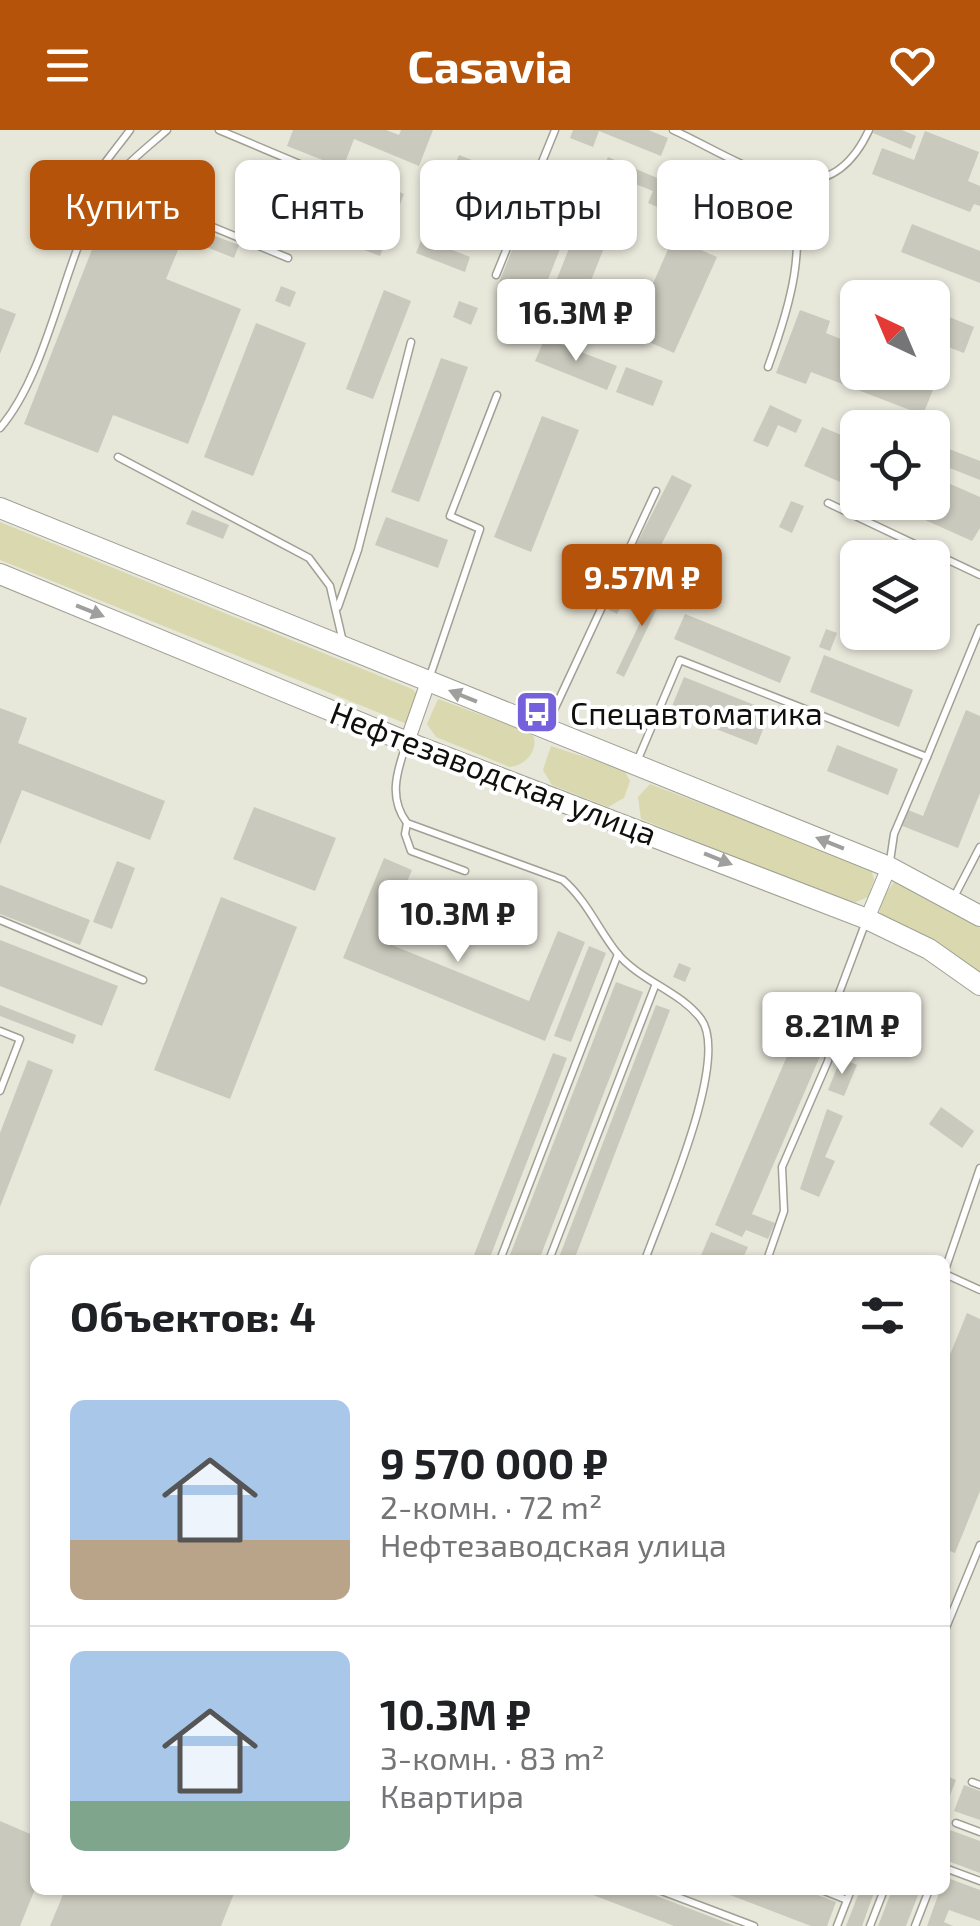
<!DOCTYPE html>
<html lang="ru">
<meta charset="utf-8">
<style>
:root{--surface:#fff;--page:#f2f2f2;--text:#202124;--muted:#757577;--line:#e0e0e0;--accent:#b45309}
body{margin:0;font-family:"Exo 2",sans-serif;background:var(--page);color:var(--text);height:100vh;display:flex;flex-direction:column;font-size:38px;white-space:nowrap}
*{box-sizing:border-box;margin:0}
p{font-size:32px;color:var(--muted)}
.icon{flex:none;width:55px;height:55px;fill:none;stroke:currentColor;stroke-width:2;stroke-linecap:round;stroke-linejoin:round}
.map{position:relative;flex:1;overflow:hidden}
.side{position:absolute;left:30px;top:1125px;width:920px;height:640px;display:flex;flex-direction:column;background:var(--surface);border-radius:15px;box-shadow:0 2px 8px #0004}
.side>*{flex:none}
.banner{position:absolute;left:30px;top:30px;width:920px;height:90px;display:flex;gap:20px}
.needle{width:65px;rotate:316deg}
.tools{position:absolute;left:840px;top:150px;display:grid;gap:20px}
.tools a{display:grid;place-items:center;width:110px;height:110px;border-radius:15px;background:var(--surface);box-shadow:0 2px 8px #0004;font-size:50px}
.price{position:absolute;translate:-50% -85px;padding:0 22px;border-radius:10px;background:#fff;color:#222;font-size:32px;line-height:65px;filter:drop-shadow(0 2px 5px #0008)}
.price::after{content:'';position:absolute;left:50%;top:60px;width:30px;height:22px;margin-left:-15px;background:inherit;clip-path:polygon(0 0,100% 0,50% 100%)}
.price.on{background:var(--accent);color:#fff}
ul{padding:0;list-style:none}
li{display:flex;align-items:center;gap:30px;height:250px;padding:0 40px}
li+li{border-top:2px solid var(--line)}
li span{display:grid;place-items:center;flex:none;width:280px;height:200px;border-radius:15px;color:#555}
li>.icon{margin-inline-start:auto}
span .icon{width:120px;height:120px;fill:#fffc;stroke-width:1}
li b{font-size:42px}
h2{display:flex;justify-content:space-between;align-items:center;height:120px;padding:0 40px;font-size:42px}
.tag{padding:0 35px;border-radius:15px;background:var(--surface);box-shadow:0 2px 8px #0004;font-size:35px;line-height:90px}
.tag.on{background:var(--accent);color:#fff}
header{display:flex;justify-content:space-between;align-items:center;height:130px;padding:0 40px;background:var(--accent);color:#fff;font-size:45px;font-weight:700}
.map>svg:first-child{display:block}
</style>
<header><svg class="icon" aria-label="menu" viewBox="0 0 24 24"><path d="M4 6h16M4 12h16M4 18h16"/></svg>Casavia<svg class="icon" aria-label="heart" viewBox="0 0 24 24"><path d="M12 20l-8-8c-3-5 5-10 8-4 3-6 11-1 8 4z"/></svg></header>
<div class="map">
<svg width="980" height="1796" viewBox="0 0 980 1796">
<rect width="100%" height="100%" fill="#e7e7da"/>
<g fill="#d9d8ae">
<path d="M0 392 412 559 419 566 407 594 0 430Z"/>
<path d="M438 569 528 602 534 607C537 623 525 635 510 637L436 607 427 594Z"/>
<path d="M551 616 624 640 630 651 624 668 608 677 552 655 543 640Z"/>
<path d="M650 654 871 739 874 750 868 767 851 774 641 689 638 667Z"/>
<path d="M894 752 950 777 980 798V844L880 783 879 773Z"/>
</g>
<g fill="#c9c9bd">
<path d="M293 0H386L399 5 401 0H433L419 36 354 9 343 38 287 16Z"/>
<path d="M573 0H648L668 8 661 26 599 1 593 17 570 8Z"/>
<path d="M874 0H902L916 6 911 19 873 3Z"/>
<path d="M925 1 979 22 968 51 980 56V76L974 74 970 82 872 44 882 18 914 30Z"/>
<path d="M459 25 517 48 512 60 454 37Z"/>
<path d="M608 27 683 59 672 83 648 73 653 61 633 53 628 63 598 50Z"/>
<path d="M382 45 398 51 395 60 404 64 380 126 354 116Z"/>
<path d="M537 57 578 73 540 170 499 153Z"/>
<path d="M587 73 617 85 577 186 547 174Z"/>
<path d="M105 86 180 115 166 149 241 179 188 314 113 285 98 323 24 294Z"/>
<path d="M178 92 239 115 234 128 174 104Z"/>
<path d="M912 94 980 121V153L901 122Z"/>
<path d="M422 108 470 127 465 142 416 123Z"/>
<path d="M673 108 717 127 674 223 631 204Z"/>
<path d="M281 156 296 162 290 177 275 171Z"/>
<path d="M384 160 411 171 373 269 346 259Z"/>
<path d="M459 171 478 178 471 195 453 187Z"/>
<path d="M0 178 16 184 0 224Z"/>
<path d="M800 180 830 191 826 203 858 216V242H926L938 247 923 285 811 242 806 254 776 243Z"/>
<path d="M932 180 974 197 964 223 932 211Z"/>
<path d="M256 193 306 213 253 346 204 327Z"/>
<path d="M545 208 617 236 607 260 535 231Z"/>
<path d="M441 228 468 237 419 372 391 362Z"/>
<path d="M626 237 663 251 653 276 616 262Z"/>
<path d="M770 275 802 290 796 303 778 295 768 317 753 311Z"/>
<path d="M542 286 579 300 531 422 494 407Z"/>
<path d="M822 297 858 312V360L804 336Z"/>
<path d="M936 314 980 331V350L932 331Z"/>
<path d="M672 345 692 355 629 477 623 473 617 484 604 477Z"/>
<path d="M932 346 980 367V398L972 411 885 372H932Z"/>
<path d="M791 371 804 376 792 403 779 397Z"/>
<path d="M192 380 229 395 223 409 186 394Z"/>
<path d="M386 387 448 410 438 438 375 415Z"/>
<path d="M660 451 668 455 624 547 616 543Z"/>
<path d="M685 484 791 527 780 553 674 509Z"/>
<path d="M826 499 837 503 830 521 819 517Z"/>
<path d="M824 525 913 560 899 597 810 562Z"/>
<path d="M684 547 770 581 757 615 670 581Z"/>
<path d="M0 578 27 588 18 613 165 671 150 710 22 660 0 715Z"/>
<path d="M966 580 980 586V663L958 718 900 695 906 679 923 686Z"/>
<path d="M837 615 898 639 888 665 827 641Z"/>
<path d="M254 677 336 708 315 761 233 729Z"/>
<path d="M384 728 412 740 382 811 529 871 558 801 585 812 545 911 343 828Z"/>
<path d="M117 731 135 738 112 799 93 792Z"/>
<path d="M0 755 90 790 80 815 0 784Z"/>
<path d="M454 762 509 783 499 808 445 787Z"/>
<path d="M221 767 297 797 230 969 154 940Z"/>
<path d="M0 810 118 856 102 896 0 856Z"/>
<path d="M589 816 606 823 571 912 554 906Z"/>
<path d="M679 833 691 838 685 852 673 847Z"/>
<path d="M616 852 643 862 539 1130H508Z"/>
<path d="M0 875 76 905 73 914 0 886Z"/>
<path d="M656 875 670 880 574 1130H558Z"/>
<path d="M796 905 824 917 752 1084 775 1093 768 1109 746 1100 742 1107 715 1095Z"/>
<path d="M553 923 567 928 489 1130H472Z"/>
<path d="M841 928 857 935 844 966 828 960Z"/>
<path d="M28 930 53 940 0 1077V1003Z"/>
<path d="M941 977 974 1001 962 1018 929 994Z"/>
<path d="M827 979 843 986 825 1027 835 1031 819 1067 800 1059Z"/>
<path d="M711 1102 748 1117 742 1130H699Z"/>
<path d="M967 1183 980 1189V1361L955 1423 945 1419V1237Z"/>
<path d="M945 1645 956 1650 945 1678Z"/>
<path d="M964 1655 980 1661V1690L954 1681Z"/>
<path d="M0 1691 35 1706V1759L20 1796H0Z"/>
<path d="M950 1700 980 1711V1743L945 1730Z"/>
<path d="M945 1747 980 1760V1791L949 1780 944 1792 953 1796H927L940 1760H945Z"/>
<path d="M65 1760H233L235 1761 221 1796H50Z"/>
<path d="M580 1760H641L735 1796H674Z"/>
<path d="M717 1760H804L836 1772 827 1796H811Z"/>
<path d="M860 1760H875L862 1796H846Z"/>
<path d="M892 1760H920L906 1796H878Z"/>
</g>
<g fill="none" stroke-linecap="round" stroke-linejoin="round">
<g stroke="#a0a094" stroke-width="9">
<g id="lane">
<path d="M219 0 328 46"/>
<path d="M673 0C742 31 824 97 869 0"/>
<path d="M111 55 288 128"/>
<path d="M84 106C78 57 103 37 130 0"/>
<path d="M496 145 555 0"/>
<path d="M768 237C790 176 809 115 788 51"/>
<path d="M0 298C48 242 62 137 98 72 115 42 142 22 167 0"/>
<path d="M118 327 309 428 330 456 343 512"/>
<path d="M828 373 980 445"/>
<path d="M338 477 358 420 411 212"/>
<path d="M430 546 480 399 450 386 497 265"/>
<path d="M548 593 656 361"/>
<path d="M405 618C396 644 389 669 407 693L563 750C587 771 598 799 617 823 640 851 680 861 701 889 731 929 661 1084 645 1130"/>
<path d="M638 629 680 530 927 627 980 498"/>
<path d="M407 693 405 704 411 721 465 741"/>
<path d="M890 731 894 704 927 627"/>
<path d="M954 767 980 717"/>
<path d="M0 790 143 850"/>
<path d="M785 881 848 907 870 908"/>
<path d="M0 901 20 909 0 961"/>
<path d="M500 1130 618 824"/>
<path d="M549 1130 655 856"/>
<path d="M767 1130 784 1081 782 1037 828 931 831 915 824 903 865 794"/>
<path d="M945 1140 980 1038"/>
<path d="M945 1144 980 1160"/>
<path d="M945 1500 980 1415"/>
<path d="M972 1652 980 1655"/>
<path d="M956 1693 980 1702"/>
<path d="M945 1738 980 1751"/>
<path d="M659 1760 754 1796"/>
<path d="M822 1760 847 1770"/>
<path d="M837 1796 851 1760"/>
<path d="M870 1796 884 1760"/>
<path d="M915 1796 929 1760"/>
</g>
</g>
<g stroke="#a0a094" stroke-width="16">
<g id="street">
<path d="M407 612 428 552"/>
<path d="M867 789 889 737"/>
</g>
</g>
<g stroke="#a0a094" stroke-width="22">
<g id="secondary">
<path d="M0 378 889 737 980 786"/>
<path d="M0 444 407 612 867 789 929 819 980 855"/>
</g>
</g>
<use href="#lane" stroke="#fff" stroke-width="6"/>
<use href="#street" stroke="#fff" stroke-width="14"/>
<use href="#secondary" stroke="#fff" stroke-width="20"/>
</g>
<defs><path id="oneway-solid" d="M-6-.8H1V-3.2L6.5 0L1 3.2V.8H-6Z" transform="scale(2.5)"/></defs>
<g fill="#9f9f9d">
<use href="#oneway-solid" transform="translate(90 481) rotate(22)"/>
<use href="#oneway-solid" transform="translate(463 566) rotate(-158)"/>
<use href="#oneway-solid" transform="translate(830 713) rotate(-158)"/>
<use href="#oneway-solid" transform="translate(718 729) rotate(22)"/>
</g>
<defs>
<g id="bus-square" transform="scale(2.25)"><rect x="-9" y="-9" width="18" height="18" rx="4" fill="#7561db" stroke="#fff"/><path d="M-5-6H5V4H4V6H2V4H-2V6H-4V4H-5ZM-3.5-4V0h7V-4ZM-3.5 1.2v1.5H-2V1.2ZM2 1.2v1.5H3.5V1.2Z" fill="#fff"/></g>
</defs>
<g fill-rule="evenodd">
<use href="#bus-square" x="537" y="582"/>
</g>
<g text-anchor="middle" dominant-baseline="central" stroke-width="8" stroke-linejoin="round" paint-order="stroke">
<g font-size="32" fill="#0f0f0b" stroke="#fff" text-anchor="start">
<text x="570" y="582">Спецавтоматика</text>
</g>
<g font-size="32" fill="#0f0f0b" stroke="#fff">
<text transform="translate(494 642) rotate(21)">Нефтезаводская улица</text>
</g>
</g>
</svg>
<div class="tools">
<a><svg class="needle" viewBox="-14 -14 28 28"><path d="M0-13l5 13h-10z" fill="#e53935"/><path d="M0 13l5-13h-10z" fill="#757577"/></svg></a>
<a><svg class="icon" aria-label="locate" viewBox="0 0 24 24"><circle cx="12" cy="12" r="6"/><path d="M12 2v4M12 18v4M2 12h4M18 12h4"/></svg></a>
<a><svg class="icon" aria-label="layers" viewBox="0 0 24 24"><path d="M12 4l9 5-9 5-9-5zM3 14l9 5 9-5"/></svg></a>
</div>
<b class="price" style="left:576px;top:234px">16.3M ₽</b>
<b class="price on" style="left:642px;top:499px">9.57M ₽</b>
<b class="price" style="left:458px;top:835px">10.3M ₽</b>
<b class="price" style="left:842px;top:947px">8.21M ₽</b>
<div class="banner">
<a class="tag on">Купить</a>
<a class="tag">Снять</a>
<a class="tag">Фильтры</a>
<a class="tag">Новое</a>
</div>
<section class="side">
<h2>Объектов: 4<svg class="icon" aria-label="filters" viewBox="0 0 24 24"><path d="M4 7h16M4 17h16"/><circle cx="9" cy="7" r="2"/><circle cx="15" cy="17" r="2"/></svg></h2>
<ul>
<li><span style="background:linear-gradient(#a9c7e8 70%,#b9a48a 0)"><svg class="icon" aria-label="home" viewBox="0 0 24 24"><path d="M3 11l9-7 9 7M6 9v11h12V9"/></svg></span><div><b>9 570 000 ₽</b><p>2-комн. · 72 m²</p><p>Нефтезаводская улица</p></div></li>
<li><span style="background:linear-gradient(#a9c7e8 75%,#7fa58c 0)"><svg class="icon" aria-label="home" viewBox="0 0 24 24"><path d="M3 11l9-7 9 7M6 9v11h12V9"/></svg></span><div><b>10.3M ₽</b><p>3-комн. · 83 m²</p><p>Квартира</p></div></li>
</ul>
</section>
</div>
